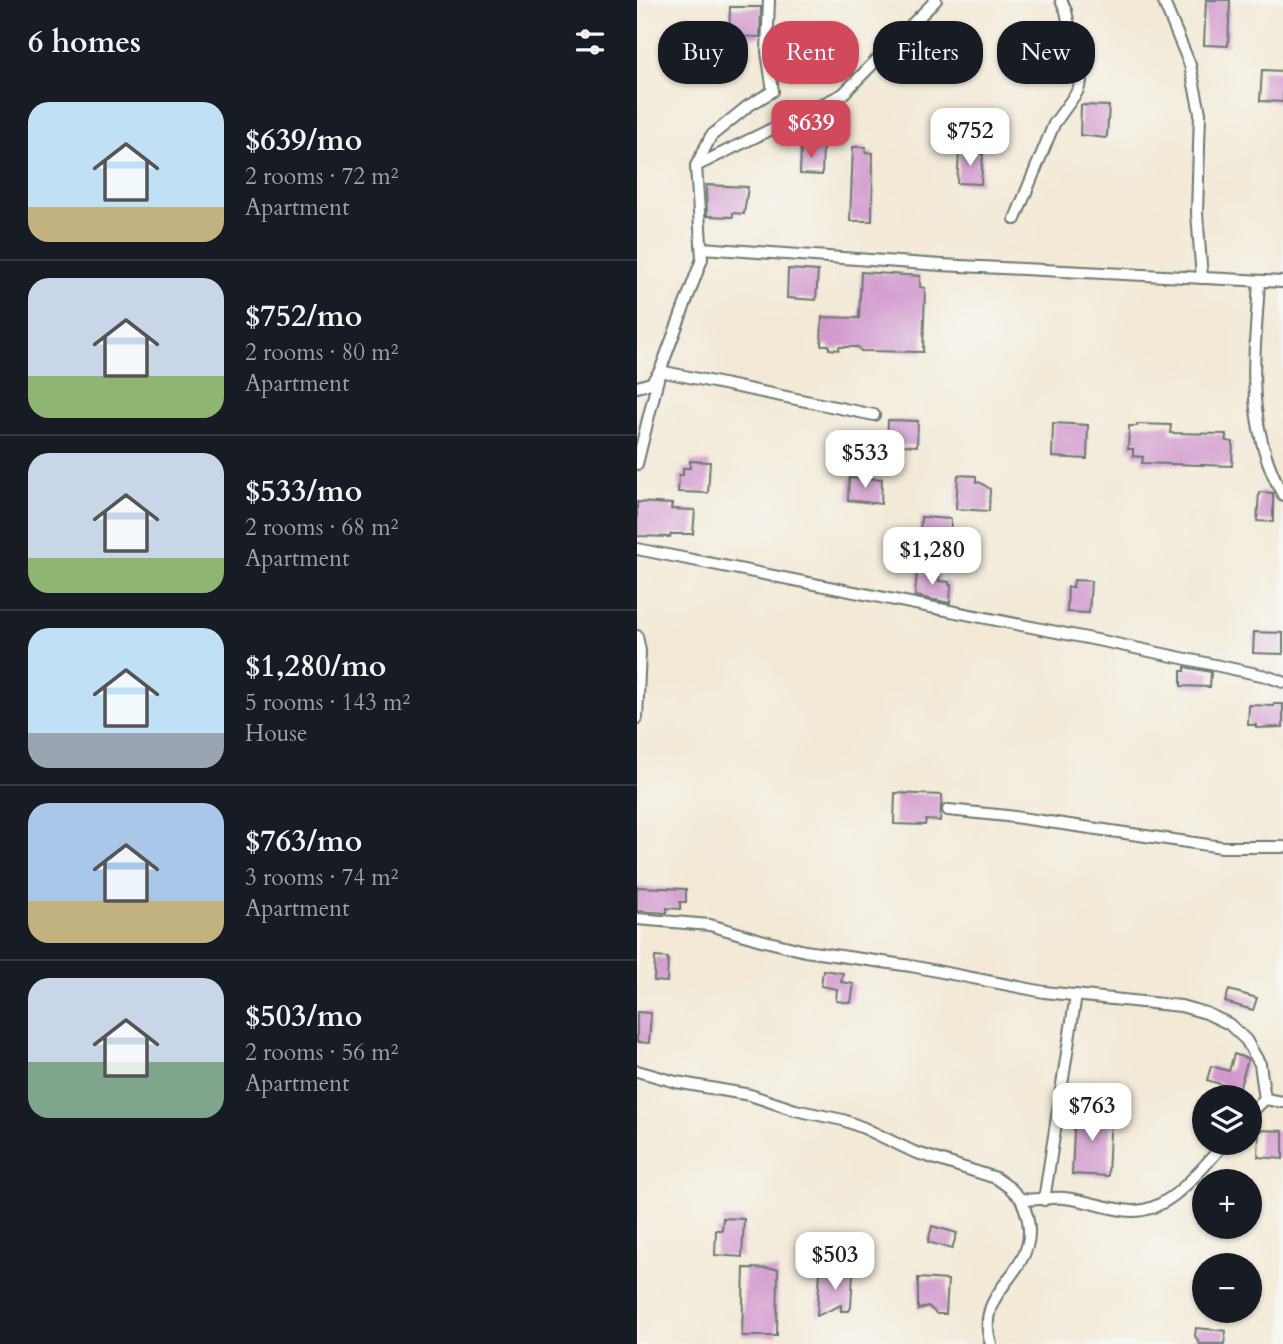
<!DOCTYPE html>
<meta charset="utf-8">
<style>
:root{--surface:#171b24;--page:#20242c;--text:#f1f3f6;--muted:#9ea1a6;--line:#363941;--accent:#d1495b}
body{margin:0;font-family:Cardo,serif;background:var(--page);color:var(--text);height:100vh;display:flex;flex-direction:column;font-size:26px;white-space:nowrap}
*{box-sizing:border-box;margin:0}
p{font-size:23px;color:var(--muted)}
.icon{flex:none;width:38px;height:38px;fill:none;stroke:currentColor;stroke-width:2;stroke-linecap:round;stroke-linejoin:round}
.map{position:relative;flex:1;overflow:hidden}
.panel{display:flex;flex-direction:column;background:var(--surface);width:637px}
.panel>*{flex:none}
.guide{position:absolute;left:21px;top:21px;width:520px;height:63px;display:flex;gap:14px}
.controls{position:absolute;left:555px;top:1085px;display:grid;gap:14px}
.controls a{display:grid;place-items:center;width:70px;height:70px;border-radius:50%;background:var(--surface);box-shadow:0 2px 5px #0004;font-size:35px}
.price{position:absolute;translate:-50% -60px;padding:0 16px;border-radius:14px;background:#fff;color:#222;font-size:23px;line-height:46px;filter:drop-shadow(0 2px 4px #0008)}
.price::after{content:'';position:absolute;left:50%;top:42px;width:21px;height:16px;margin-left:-10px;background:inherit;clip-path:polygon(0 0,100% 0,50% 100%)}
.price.active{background:var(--accent);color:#fff}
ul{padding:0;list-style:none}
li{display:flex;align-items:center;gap:21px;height:175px;padding:0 28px}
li+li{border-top:2px solid var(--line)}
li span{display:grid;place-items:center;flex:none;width:196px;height:140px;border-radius:21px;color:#555}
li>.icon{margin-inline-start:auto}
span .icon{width:84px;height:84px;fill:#fffc;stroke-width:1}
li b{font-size:30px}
h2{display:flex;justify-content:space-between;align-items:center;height:84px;padding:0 28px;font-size:30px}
.pill{padding:0 24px;border-radius:28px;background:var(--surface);box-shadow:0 2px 5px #0004;font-size:24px;line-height:63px}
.pill.active{background:var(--accent);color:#fff}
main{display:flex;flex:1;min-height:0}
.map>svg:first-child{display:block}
</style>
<main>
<section class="panel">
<h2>6 homes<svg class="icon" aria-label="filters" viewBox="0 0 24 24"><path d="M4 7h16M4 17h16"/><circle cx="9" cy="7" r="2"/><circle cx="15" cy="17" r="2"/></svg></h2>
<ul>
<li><span style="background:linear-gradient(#bfe0f5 75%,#c2b280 0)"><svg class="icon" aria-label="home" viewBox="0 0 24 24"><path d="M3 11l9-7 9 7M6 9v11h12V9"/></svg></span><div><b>$639/mo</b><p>2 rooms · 72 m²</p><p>Apartment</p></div></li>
<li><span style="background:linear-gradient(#c9d6e8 70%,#8fb573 0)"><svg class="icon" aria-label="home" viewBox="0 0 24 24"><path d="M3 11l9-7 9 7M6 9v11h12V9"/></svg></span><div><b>$752/mo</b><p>2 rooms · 80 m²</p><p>Apartment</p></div></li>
<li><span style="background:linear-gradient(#c9d6e8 75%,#8fb573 0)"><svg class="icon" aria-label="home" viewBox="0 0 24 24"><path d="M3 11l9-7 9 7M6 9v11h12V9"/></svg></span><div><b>$533/mo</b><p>2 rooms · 68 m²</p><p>Apartment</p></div></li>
<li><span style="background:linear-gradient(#bfe0f5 75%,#9aa5b1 0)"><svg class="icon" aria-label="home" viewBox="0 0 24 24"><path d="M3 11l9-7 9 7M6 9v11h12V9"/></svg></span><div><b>$1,280/mo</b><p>5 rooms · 143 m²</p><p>House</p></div></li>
<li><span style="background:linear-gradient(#a9c7e8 70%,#c2b280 0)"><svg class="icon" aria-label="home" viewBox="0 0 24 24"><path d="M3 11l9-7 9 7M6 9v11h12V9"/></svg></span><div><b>$763/mo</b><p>3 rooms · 74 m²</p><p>Apartment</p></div></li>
<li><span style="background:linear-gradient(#c9d6e8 60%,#7fa58c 0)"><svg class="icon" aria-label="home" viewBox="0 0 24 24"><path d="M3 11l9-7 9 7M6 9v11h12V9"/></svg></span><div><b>$503/mo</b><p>2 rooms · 56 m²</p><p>Apartment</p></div></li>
</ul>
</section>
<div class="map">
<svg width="646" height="1344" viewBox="0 0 646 1344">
<rect width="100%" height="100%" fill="#f6f6f2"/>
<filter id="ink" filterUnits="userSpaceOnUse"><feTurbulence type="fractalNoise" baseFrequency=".0143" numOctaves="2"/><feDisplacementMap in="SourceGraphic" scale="14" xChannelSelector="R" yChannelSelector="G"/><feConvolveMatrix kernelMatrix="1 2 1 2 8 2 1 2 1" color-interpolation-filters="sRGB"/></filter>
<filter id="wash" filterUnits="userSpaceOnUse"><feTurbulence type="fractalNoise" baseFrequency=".00686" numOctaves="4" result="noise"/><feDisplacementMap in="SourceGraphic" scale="28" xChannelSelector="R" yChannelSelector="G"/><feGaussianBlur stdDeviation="1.57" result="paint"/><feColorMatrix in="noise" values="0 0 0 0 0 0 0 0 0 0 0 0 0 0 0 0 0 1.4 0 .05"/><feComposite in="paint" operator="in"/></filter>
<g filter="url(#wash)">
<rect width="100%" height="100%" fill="#f3e9d6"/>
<g id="blocks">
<g fill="#d298ce">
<path d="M569 0H593L591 46 567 45Z"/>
<path d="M93 7H124L123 37 92 36Z"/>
<path d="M625 70 646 71V102L623 101Z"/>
<path d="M444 105 472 106 470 136 468 138 443 135Z"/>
<path d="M164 144 186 146 185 175 163 174Z"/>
<path d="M216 147H229L228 152 236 153 235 221H213Z"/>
<path d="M322 153 346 154 344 184 320 183Z"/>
<path d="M69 185 111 187 107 214 96 213V217L70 216Z"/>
<path d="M151 269 181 271 179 300 150 298Z"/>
<path d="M224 272 283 276V287L288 288 286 352 224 351 221 347H202V350L192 349V345H184L185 317 222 318Z"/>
<path d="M251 420 281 421 280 446 250 444Z"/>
<path d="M416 423 451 425 450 459 415 457Z"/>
<path d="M500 424 534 425 533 433 589 434V441L596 442 595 466 505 463 506 457 496 456V449H491L492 426H500Z"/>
<path d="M53 461 73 462 71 493 41 492 42 475H46V468H53Z"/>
<path d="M321 475 339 476V482L344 483 353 489 352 511 319 509Z"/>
<path d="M212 478 245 479 244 504 211 500Z"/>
<path d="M622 492 636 493V522L620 521Z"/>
<path d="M0 502 35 504 34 509 58 510 56 534H34L33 537 0 536Z"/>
<path d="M284 517 314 519 313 543H306V551L282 550Z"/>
<path d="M280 572 302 573V581L312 582V585H314L313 603 278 596Z"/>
<path d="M437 580 454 581 452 613 430 612 431 587H436Z"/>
<path d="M617 632 646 633V654L616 653Z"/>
<path d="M548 667 574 672 573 687 544 686V671H548Z"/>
<path d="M637 704H646V727L619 728V725H611L612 705 637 706Z"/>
<path d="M258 793 305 795 303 821 289 820 288 825 257 824Z"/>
<path d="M0 887 49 889V902H43V909L30 908V913L0 911Z"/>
<path d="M18 957 31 958 30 982 17 981Z"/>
<path d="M186 970 206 973 204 982 217 984 214 1003 199 1001 200 989 184 986Z"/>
<path d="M592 990 620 998 616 1010 588 1002Z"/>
<path d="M0 1012 14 1013 12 1043 0 1042Z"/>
<path d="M597 1054 611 1059 602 1090 570 1080 574 1066 592 1071Z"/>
<path d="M438 1110 474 1111 471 1176 435 1174Z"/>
<path d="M622 1130 646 1131V1159L621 1157Z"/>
<path d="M86 1218 107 1219 105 1257 78 1255 79 1230H85Z"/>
<path d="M295 1226 320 1233 315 1249 291 1242Z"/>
<path d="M107 1268 141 1269 140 1336H105Z"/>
<path d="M183 1272 216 1274 214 1307 212 1311H204V1305L180 1316Z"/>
<path d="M281 1278 311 1280 309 1314H300L291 1306 281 1310Z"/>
<path d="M559 1328 589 1331 587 1344H563L558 1336Z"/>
</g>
</g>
</g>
<g filter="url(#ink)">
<use href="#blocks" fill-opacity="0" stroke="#69796d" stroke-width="2"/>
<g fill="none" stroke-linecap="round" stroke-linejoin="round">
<g stroke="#69796d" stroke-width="14">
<g id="street">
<path d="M526 0 553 65 563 113 560 213 565 278"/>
<path d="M59 166 206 94 299 0"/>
<path d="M378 219 417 124 440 92 444 82 429 11 424 0"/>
<path d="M65 248 304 265 646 282"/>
<path d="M622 281C618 359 606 422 646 495"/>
<path d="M0 387 14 383 23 371 237 415"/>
<path d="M0 464 23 371 65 259 59 166 74 136 111 106 136 91 130 52 132 0"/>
<path d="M0 549 470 642 629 676 646 682"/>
<path d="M0 636 3 651 0 718"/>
<path d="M311 810 370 816 585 847H646"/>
<path d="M0 919 73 925 124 940 168 951 274 966 407 992 544 1006 569 1013 592 1024 609 1040 623 1064 628 1099"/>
<path d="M0 1071 39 1082 113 1095 158 1110 206 1120 227 1128 277 1152 359 1178 373 1188 384 1199C398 1201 412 1197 427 1198 450 1200 472 1210 495 1211 534 1212 564 1168 588 1143"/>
<path d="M612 1115 628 1099 646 1102"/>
<path d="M407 1200 439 995"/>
<path d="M354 1344C333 1281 418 1273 384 1199"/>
</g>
</g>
<use href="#street" stroke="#fff" stroke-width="10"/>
</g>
</g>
</svg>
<div class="controls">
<a><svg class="icon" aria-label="layers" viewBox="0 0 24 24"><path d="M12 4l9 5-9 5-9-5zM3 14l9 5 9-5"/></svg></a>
<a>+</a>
<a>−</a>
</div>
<b class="price active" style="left:174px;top:160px">$639</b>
<b class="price" style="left:333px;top:168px">$752</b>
<b class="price" style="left:228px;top:490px">$533</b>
<b class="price" style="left:295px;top:587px">$1,280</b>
<b class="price" style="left:455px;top:1143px">$763</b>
<b class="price" style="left:198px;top:1292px">$503</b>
<div class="guide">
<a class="pill">Buy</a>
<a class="pill active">Rent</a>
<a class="pill">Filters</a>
<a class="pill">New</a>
</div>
</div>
</main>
